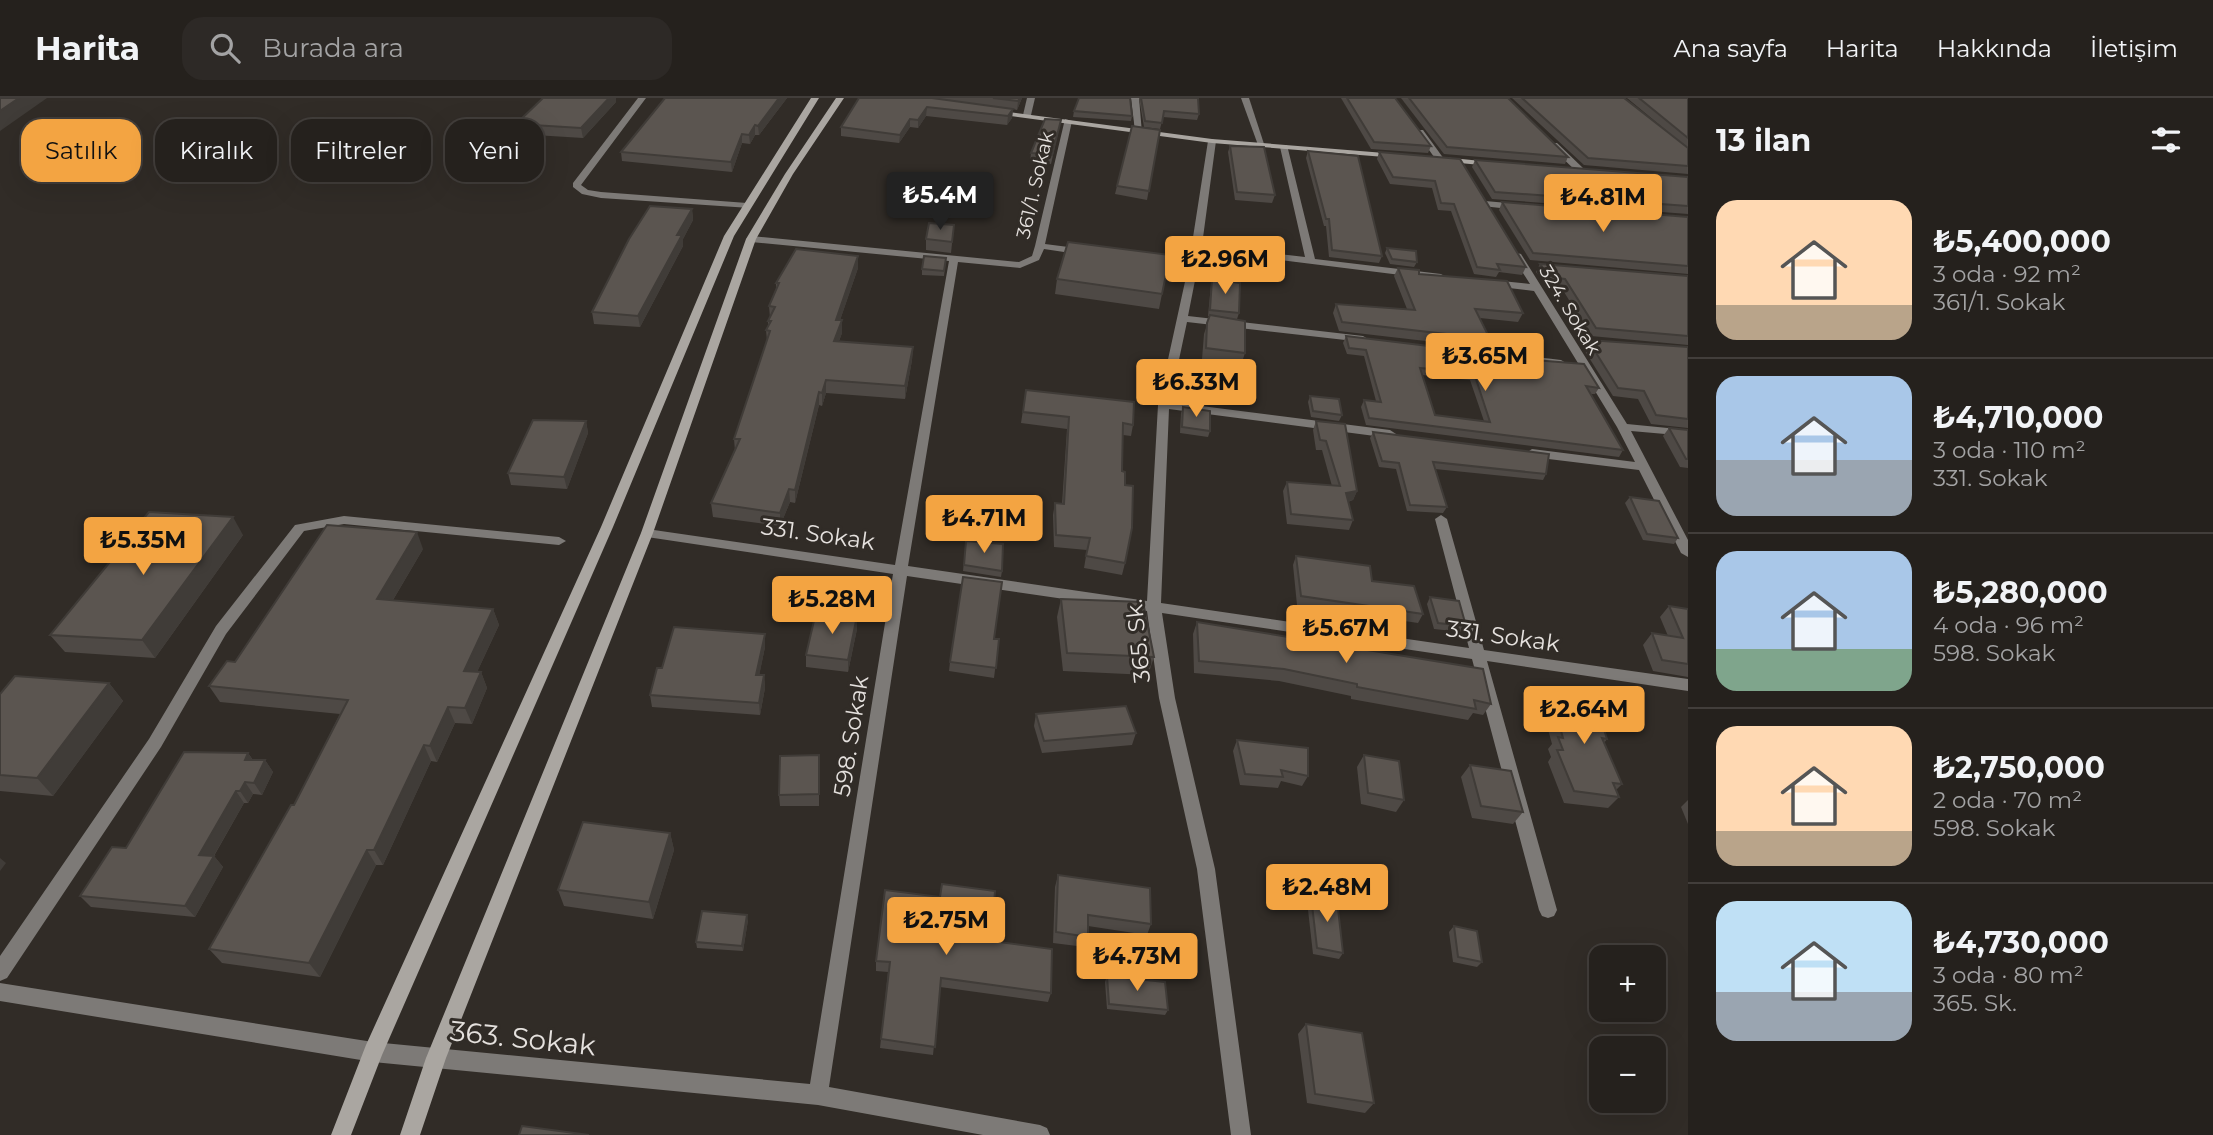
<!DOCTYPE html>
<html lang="tr">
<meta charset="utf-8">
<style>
:root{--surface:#25211d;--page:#2d2926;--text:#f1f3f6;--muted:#a3a3a4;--line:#423e3b;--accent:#f3a442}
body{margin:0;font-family:Montserrat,sans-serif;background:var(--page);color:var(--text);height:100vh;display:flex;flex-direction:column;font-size:26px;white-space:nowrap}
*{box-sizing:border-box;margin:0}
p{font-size:23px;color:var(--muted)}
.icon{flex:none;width:38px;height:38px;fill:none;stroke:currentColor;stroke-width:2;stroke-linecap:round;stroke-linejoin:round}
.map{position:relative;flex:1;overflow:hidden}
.drawer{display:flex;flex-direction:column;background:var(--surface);width:525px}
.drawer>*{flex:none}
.banner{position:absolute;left:21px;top:21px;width:665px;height:63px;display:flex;gap:14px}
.tools{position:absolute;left:1589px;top:847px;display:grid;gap:14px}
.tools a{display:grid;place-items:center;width:77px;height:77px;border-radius:14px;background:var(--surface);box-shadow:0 7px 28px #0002,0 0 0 2px var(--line);font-size:35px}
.price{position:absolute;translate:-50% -60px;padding:0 16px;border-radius:7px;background:var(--accent);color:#111;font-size:23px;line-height:46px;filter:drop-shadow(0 2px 4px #0008)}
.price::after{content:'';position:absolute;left:50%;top:42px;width:21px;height:16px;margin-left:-10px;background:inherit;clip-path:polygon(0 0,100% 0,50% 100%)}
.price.current{background:#222;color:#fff}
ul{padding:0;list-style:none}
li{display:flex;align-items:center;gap:21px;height:175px;padding:0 28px}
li+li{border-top:2px solid var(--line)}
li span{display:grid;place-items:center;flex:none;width:196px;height:140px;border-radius:21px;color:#555}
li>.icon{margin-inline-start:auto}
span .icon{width:84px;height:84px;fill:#fffc;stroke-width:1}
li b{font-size:30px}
h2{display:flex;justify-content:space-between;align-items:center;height:84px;padding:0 28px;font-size:30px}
.pill{padding:0 24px;border-radius:21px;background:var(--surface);box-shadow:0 7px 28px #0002,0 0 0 2px var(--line);font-size:24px;line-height:63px}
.pill.current{background:var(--accent);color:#111}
header{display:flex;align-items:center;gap:42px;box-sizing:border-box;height:98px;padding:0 35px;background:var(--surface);border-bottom:2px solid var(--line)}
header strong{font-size:33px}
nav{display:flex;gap:38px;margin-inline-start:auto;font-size:24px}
.search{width:490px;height:63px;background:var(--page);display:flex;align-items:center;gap:18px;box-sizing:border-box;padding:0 24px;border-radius:21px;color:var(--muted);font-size:26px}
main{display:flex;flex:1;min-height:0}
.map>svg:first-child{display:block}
</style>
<header>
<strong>Harita</strong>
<div class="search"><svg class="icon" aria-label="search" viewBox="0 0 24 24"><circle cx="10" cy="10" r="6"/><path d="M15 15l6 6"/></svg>Burada ara</div>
<nav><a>Ana sayfa</a><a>Harita</a><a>Hakkında</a><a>İletişim</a></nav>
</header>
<main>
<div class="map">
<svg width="1688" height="1037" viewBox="0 0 1688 1037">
<rect width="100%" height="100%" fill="#312c27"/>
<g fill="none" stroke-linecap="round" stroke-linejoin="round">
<g fill="#7d7a77" fill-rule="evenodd">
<path d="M638 0H646L581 87 588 92 601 94 747 105 751 108 750 110 601 100 582 96 573 89V85Z"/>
<path d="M1027 0H1035L1031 17 1027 19 1023 17Z"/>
<path d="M1131 0H1139L1142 35 1135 33Z"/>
<path d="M1241 0H1249L1265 49 1258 47Z"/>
<path d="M1065 21 1072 23 1045 146 1084 151 1089 154 1084 157 1044 151 1039 162 1020 170 958 164 908 468 1147 503 1158 307 1188 170 1149 166 1144 163 1149 160 1189 165 1208 43 1212 41 1216 43 1202 147 1305 159 1280 49 1287 47 1315 161 1441 176 1446 179 1441 182 1201 152 1188 218 1363 238 1368 241 1363 244 1187 224 1170 304 1390 332 1396 336 1390 340 1169 311 1161 505 1469 550 1435 421 1441 417 1447 421 1484 552 1688 581V593L1487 563 1557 812 1554 818 1548 820 1542 818 1539 812 1472 561 1162 515 1175 600 1215 771 1251 1037H1231L1197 771 1159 600 1147 513 907 478 829 989 1040 1027 1047 1030 1050 1037H983L818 1007 373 964 0 903V885L373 944 810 986 893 476 647 439 641 435 647 431 895 467 949 163 751 144 746 141 751 138 1019 164 1032 158 1035 148Z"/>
<path d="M1417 32H1423L1444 61 1443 63H1437L1416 34Z"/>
<path d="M1551 45H1557L1584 71V75H1578L1551 49Z"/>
<path d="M1485 103 1519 106 1523 109 1519 112 1482 108V104Z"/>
<path d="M1513 154 1521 156 1627 326 1688 332V338L1631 333 1688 442V459L1681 455 1639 372 1532 359 1526 355 1532 351 1635 364 1617 329 1534 193 1492 188 1487 185 1492 182 1530 186 1511 156Z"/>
<path d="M1480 252 1561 262 1566 265 1561 268 1476 257 1475 255Z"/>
<path d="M344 418 559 439 566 443 559 447 344 426 304 433 226 536 161 649 7 880 0 883V858L149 641 216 528 295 427Z"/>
</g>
<g fill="#aaa6a1" fill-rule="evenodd">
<path d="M811 0H819L734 138 613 429 382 957 351 1037H331L366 947 601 429 724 138Z"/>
<path d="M836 0H844L793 76 756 141 653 435 446 960 420 1037H400L426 960 641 435 746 141 785 76Z"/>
<path d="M993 12 1212 41 1397 56 1401 58 1397 60 1212 45 996 16H993Z"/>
<path d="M1442 59 1491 64 1495 66 1491 68 1439 63 1438 61Z"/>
</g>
</g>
<g fill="#4e4945" fill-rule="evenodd">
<path d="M665 0H787L759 37H755L750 46 742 45 732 74 622 63 621 54Z"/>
<path d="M859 0H1022L1017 12 1013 11 1012 20 1007 27 926 18 918 30 910 29 899 45 841 38V29Z"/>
<path d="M1139 0H1198L1199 16 1197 22 1163 19 1160 31 1144 29Z"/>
<path d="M1341 0H1395L1431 48 1428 55 1371 51Z"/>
<path d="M1401 0H1508L1568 59 1565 66 1444 56Z"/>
<path d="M1512 0H1624L1673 38 1627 0H1688V76L1584 67Z"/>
<path d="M616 4 583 40 518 36 516 26Z"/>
<path d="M1074 13 1132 18 1131 23 1073 19Z"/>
<path d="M1061 22 1051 66 1030 64 1031 55Z"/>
<path d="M1160 32 1147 102 1115 96 1117 88Z"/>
<path d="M1230 48 1275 97 1272 105 1235 102 1228 54Z"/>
<path d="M1308 53 1382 158 1379 165 1329 159 1326 128H1324L1306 60Z"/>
<path d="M1379 54 1460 61 1526 169 1522 177 1499 174 1496 179 1474 176 1451 113 1438 112 1432 90 1390 86 1377 61Z"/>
<path d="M1475 62 1688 79V116L1492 101 1472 69Z"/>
<path d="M1502 104 1688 119V176L1530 162 1499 112Z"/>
<path d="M692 111 693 122 683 141V148L640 229 594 226 592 214Z"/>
<path d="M954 127 951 155 926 152V141Z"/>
<path d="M1387 150 1417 164 1414 169 1390 166 1385 155Z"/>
<path d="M858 158V170L840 222H842V235L839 243 913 249 912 262 905 301 826 295 822 308 819 307 795 405 790 404 780 428 713 419 711 405 735 353 734 341 767 243 766 232 768 228V223L770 220 769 208 776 191V185Z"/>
<path d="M946 160 944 178 922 177V171Z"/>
<path d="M1540 166 1688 178V247L1591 238 1561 189 1553 188 1547 179 1539 178 1536 174Z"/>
<path d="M1398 170 1419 176 1523 215 1518 224 1480 220 1490 241 1486 250 1339 233 1333 215 1336 206 1407 211 1394 178Z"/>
<path d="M1057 181 1162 196 1159 211 1055 196Z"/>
<path d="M1212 181 1239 215 1237 221 1245 255 1241 267 1202 261 1204 236 1210 218H1208L1211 187Z"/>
<path d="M1346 238 1497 259 1599 290 1595 296H1591L1623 352 1619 359 1366 327 1361 309 1364 302 1376 303 1364 258 1347 256 1343 245ZM1422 277 1470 282 1484 323 1435 317Z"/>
<path d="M1588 242 1688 249V330L1651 326 1638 301 1613 298 1583 250Z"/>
<path d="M1184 290 1210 300 1209 306 1182 303Z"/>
<path d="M1026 292 1133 327 1131 338 1123 337 1122 373 1125 465 1122 477 1084 470 1087 452 1054 449 1053 417 1055 405 1062 406 1067 331 1021 325Z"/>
<path d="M1310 298 1342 317 1339 323 1311 319 1308 304Z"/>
<path d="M1183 309 1210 333 1208 339 1180 335 1181 315Z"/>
<path d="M586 323 588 335 567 391 511 387 508 375Z"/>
<path d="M1316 323 1357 393 1353 402 1348 404 1353 422 1349 432 1287 426 1283 393 1287 384 1332 388 1322 352H1316L1313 332Z"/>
<path d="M1669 330 1688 332V370L1680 369 1663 338Z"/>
<path d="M1373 334 1546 376 1543 382 1435 371 1447 409 1443 415 1407 413 1396 371 1379 369 1370 340Z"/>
<path d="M1630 399 1678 440 1674 446 1643 442 1625 405Z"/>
<path d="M243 437 155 560 65 554 50 537 118 455 116 453Z"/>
<path d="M966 443 1002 473 1001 479 963 473Z"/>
<path d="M423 451 393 502 493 511 499 527 477 574H481L487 590 472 626 455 625 437 664 431 663 383 767H376L320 879 222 865 209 851 294 707 340 616 220 604 209 588 235 564Z"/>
<path d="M1296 458 1372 483 1423 516 1418 525 1297 507 1293 467Z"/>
<path d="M1430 499 1466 528 1462 534 1434 531 1427 506Z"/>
<path d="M1061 501 1154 559 1148 577 1063 573 1057 519Z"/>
<path d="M1669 508 1688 511V579L1653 573 1643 547 1652 535 1668 538 1660 519Z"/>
<path d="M1197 524 1491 606 1483 617 1473 615 1468 622 1351 601V598L1279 583 1194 575 1193 536Z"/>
<path d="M857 531 848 574 806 569V557Z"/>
<path d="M765 536V549L759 577H764L765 590 760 617 652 609 650 597 662 570Z"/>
<path d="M999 541 994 580 949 573 950 564Z"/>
<path d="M109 585 123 603 53 698 0 693V596Z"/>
<path d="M1550 593 1607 641 1604 645 1622 686 1616 692 1619 699 1608 710 1564 705 1548 664 1551 659 1548 651 1552 646 1541 606Z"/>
<path d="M1036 616 1136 635 1132 647 1042 655 1034 628Z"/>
<path d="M1237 642 1308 678 1302 688 1281 683 1278 690 1240 687 1233 653Z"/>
<path d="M248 655 253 662H265L273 674 262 697 253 696 248 705H244L214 758 223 769 195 819 91 809 80 798 126 750Z"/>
<path d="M819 657V708H780L779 697Z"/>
<path d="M1364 657 1404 702 1396 714 1361 706 1357 669Z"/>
<path d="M1470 667 1523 714 1513 726 1472 720 1461 679Z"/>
<path d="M1688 702V726L1681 709Z"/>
<path d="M670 735 674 752 653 821 564 808 558 792Z"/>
<path d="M1058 777 1151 826 1147 837 1088 828V839L1085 849 1053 845 1055 789Z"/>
<path d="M1311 798 1343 855 1339 861 1313 856 1307 803Z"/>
<path d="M748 822 743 853 697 850 696 844Z"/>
<path d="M1454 828 1482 864 1477 869 1453 864 1449 834Z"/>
<path d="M991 843 1051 895 1048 904 940 889 933 957 880 950 888 874 876 873V863Z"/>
<path d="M1107 878 1168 912 1165 917 1107 911 1105 884Z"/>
<path d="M1306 926 1374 1005 1365 1015 1307 1005 1298 936Z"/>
</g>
<g fill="#403c38">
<path d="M19 0H47L0 33V13Z"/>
<path d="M609 0H616V4L583 40 581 30Z"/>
<path d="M779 0H787L759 37 758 28Z"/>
<path d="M1020 0H1022L1017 12 1018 3Z"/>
<path d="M927 9 926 18 918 30V22Z"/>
<path d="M1013 11 1012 20 1007 27 1008 18Z"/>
<path d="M910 21V29L899 45 900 37Z"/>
<path d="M755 27V37L750 46 749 37Z"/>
<path d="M742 36V45L732 74 731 64Z"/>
<path d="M692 111 693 122 683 141V148L640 229 638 218 677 137Z"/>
<path d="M858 158V170L836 234V222Z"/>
<path d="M842 222V235L834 256V243Z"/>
<path d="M913 249 912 262 905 301V288Z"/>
<path d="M826 282V295L822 308V295Z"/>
<path d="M819 294V307L795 405V392Z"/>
<path d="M586 323 588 335 567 391 564 379Z"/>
<path d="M789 391 790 404 780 428V415Z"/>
<path d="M1357 393 1353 402 1342 405 1346 395Z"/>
<path d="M233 419 243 437 155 560 142 542Z"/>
<path d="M417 434 423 451 384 517 377 501Z"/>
<path d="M493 511 499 527 470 589 464 573Z"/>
<path d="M857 518V531L848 574V562Z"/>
<path d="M765 536V549L757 589 756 577Z"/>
<path d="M481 574 487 590 472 626 465 610Z"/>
<path d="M764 577 765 590 760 617 759 605Z"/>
<path d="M109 585 123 603 53 698 37 680Z"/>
<path d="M448 609 455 625 437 664 430 648Z"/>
<path d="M424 647 431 663 383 767 374 752Z"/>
<path d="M248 655 256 667 245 662Z"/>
<path d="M265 662 273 674 262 697 254 685Z"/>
<path d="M245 684 253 696 248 705 240 693Z"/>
<path d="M236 693 244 705 209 766 214 758 223 769 195 819 185 808 199 757Z"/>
<path d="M670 735 674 752 653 821 649 804Z"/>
<path d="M367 752 376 767 320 879 309 865Z"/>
<path d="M0 760 6 765 0 773Z"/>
<path d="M747 817 748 822 743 853 742 848Z"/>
</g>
<g fill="#5b5550" stroke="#403c38" stroke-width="2" fill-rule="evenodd">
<path d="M0 0H19L0 13Z"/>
<path d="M543 0H609L581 30 516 26Z"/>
<path d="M665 0H779L758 28 755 27 749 37 742 36 731 64 621 54Z"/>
<path d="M859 0H932L1013 11 1008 18 927 9 918 22 910 21 900 37 841 29Z"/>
<path d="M993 0H1020L1018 3Z"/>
<path d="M1079 0H1130L1132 18 1074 13Z"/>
<path d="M1141 0H1198L1199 16 1164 13 1162 25 1145 23Z"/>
<path d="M1347 0H1395L1431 48 1374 44Z"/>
<path d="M1409 0H1508L1568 59 1447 49Z"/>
<path d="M1522 0H1624L1688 50V68L1588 60Z"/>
<path d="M1639 0H1688V40Z"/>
<path d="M1045 21 1061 22 1052 57 1031 55Z"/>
<path d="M1132 28 1160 32 1149 93 1117 88Z"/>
<path d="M1230 48 1264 49 1275 97 1237 94Z"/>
<path d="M1308 53 1358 58 1382 158 1332 152 1329 121H1326Z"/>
<path d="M1379 54 1460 61 1526 169 1497 166 1500 172 1477 169 1454 106 1441 105 1435 83 1393 79Z"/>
<path d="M1475 62 1688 79V108L1495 94Z"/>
<path d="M1502 104 1688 119V168L1533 155Z"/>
<path d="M650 108 692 111 677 137H682L638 218 592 214 629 141Z"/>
<path d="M929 125 954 127 952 144 926 141Z"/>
<path d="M1068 144 1170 157 1162 196 1057 181Z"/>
<path d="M1387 150 1416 153 1417 164 1392 161Z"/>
<path d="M796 151 858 158 836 222H842L834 243 913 249 905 288 826 282 822 295 819 294 795 392 789 391 780 415 711 405 740 341H734L770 233 766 232 771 223H768L775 209 769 208 779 185H776Z"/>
<path d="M924 158 946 160 944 173 922 171Z"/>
<path d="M1540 166 1688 178V238L1596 230 1565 181 1557 180 1551 171 1543 170Z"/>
<path d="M1398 170 1419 172V176L1507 183 1523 215 1475 211 1490 241 1342 224 1336 206 1415 212Z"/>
<path d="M1212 181 1240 185 1239 215 1210 212Z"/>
<path d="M1210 217 1245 223V255L1206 250 1207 225Z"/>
<path d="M1346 238 1495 256 1497 259 1584 266 1599 290 1586 288 1623 352 1369 320 1364 302 1381 304 1366 252 1349 250ZM1420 270 1474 275 1490 324 1435 317Z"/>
<path d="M1588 242 1688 249V321L1656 317 1644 293 1618 290Z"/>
<path d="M1184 290 1210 292V300L1184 297Z"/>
<path d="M1026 292 1134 304 1133 327 1123 325 1122 373 1125 374V387L1133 388 1132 430 1125 465 1086 458 1090 440 1056 437 1055 405 1064 406 1069 319 1023 314Z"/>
<path d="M1310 298 1339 301 1342 317 1313 313Z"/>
<path d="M1183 309 1210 313V333L1182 329Z"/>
<path d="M533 322 586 323 564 379 508 375Z"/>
<path d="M1316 323 1345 326 1357 393 1346 395 1353 422 1291 416 1287 384 1340 388 1326 343 1320 342Z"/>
<path d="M1669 330 1688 332V361H1686Z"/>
<path d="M1373 334 1549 356 1546 376 1433 364 1447 409 1410 407 1399 365 1382 363Z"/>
<path d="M1630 399 1659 403 1678 440 1647 436Z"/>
<path d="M149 414 233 419 142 542 50 537 119 453H116Z"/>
<path d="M327 427 417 434 377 501 493 511 464 573 481 574 465 610 448 609 430 648 424 647 374 752H367L309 865 209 851 291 707H294L348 602 209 588 227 563 235 564Z"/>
<path d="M966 443 1003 446 1002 473 964 467Z"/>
<path d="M1296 458 1370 468 1372 483 1414 488 1423 516 1301 498Z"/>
<path d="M963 479 1002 484 994 541H999L996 570 950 564Z"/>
<path d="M1430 499 1459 503 1466 528 1438 525Z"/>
<path d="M1061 501 1143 504 1154 559 1067 555Z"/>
<path d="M1669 508 1688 511V566L1662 562 1652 535 1683 540Z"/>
<path d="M816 514 857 518 848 562 806 557Z"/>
<path d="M1197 524 1483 571 1491 606 1474 602 1476 611 1357 589V586L1284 571 1199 563Z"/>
<path d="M674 529 765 536 756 577H764L759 605 650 597 657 570H662Z"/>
<path d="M15 578 109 585 37 680 0 677V596Z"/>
<path d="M1550 593 1594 600 1607 641 1602 640 1622 686 1613 685 1619 699 1574 693 1557 652H1563L1558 639 1563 640Z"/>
<path d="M1126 608 1136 635 1044 643 1036 616Z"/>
<path d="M1237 642 1308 650V678L1281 672 1283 679 1245 676Z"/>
<path d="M184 654 248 655 245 662H265L254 685 245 684 240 693H236L199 757 214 758 185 808 80 798 112 749 126 750Z"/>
<path d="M819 657V696L779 697 780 658Z"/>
<path d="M1364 657 1399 663 1404 702 1368 695Z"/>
<path d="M1470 667 1511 673 1523 714 1481 708Z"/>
<path d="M583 724 670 735 649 804 558 792Z"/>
<path d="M1058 777 1150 790 1151 826 1088 817V839L1056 834Z"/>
<path d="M942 786 995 793 991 843 1052 851 1051 895 941 880 935 949 881 941 890 864 876 863 885 792 940 799Z"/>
<path d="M1311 798 1337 802 1343 855 1317 850Z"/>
<path d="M702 813 747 817 742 848 696 844Z"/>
<path d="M1454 828 1477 833 1482 864 1458 859Z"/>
<path d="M1107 878 1165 884 1168 912 1109 906Z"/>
<path d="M1306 926 1362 935 1374 1005 1315 996Z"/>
<path d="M522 1028 589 1037H519Z"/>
</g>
<g text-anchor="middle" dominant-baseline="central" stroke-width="6" stroke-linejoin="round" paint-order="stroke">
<g font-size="19" fill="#e5e1de" stroke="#312c27">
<text transform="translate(1035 87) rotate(-77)">361/1. Sokak</text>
<text transform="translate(1570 212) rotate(59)">324. Sokak</text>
</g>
<g font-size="23" fill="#e5e1de" stroke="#312c27">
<text transform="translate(818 436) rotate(8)">331. Sokak</text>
<text transform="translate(1503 538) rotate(8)">331. Sokak</text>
<text transform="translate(1138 543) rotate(-96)">365. Sk.</text>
<text transform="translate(851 638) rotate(-81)">598. Sokak</text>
</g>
<g font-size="28" fill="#e5e1de" stroke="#312c27">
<text transform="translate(523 940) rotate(6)">363. Sokak</text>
</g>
</g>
</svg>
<div class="tools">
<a>+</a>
<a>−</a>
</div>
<b class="price current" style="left:940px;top:134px">₺5.4M</b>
<b class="price" style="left:1603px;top:136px">₺4.81M</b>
<b class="price" style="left:1225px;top:198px">₺2.96M</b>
<b class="price" style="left:1485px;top:295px">₺3.65M</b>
<b class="price" style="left:1196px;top:321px">₺6.33M</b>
<b class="price" style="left:984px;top:457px">₺4.71M</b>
<b class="price" style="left:143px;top:479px">₺5.35M</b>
<b class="price" style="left:832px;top:538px">₺5.28M</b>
<b class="price" style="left:1346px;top:567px">₺5.67M</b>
<b class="price" style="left:1584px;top:648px">₺2.64M</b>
<b class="price" style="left:1327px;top:826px">₺2.48M</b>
<b class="price" style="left:946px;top:859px">₺2.75M</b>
<b class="price" style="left:1137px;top:895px">₺4.73M</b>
<div class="banner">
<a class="pill current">Satılık</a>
<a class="pill">Kiralık</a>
<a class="pill">Filtreler</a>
<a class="pill">Yeni</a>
</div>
</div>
<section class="drawer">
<h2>13 ilan<svg class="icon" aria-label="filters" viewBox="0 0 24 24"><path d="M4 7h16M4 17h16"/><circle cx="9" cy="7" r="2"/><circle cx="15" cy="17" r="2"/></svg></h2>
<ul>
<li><span style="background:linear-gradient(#ffd9b3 75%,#b9a48a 0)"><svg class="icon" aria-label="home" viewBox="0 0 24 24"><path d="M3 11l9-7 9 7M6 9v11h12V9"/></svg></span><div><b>₺5,400,000</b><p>3 oda · 92 m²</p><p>361/1. Sokak</p></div></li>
<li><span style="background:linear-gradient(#a9c7e8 60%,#9aa5b1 0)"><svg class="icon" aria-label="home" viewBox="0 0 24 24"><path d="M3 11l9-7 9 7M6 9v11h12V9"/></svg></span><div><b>₺4,710,000</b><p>3 oda · 110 m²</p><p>331. Sokak</p></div></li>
<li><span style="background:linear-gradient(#a9c7e8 70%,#7fa58c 0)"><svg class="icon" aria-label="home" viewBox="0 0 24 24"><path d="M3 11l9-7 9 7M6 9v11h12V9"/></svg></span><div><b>₺5,280,000</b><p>4 oda · 96 m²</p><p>598. Sokak</p></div></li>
<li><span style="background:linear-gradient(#ffd9b3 75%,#b9a48a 0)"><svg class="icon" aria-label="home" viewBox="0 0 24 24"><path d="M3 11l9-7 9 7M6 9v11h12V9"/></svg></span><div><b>₺2,750,000</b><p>2 oda · 70 m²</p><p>598. Sokak</p></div></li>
<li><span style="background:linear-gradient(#bfe0f5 65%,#9aa5b1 0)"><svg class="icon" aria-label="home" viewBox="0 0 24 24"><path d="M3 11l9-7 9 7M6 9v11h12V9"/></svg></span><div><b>₺4,730,000</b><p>3 oda · 80 m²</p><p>365. Sk.</p></div></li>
</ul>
</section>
</main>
